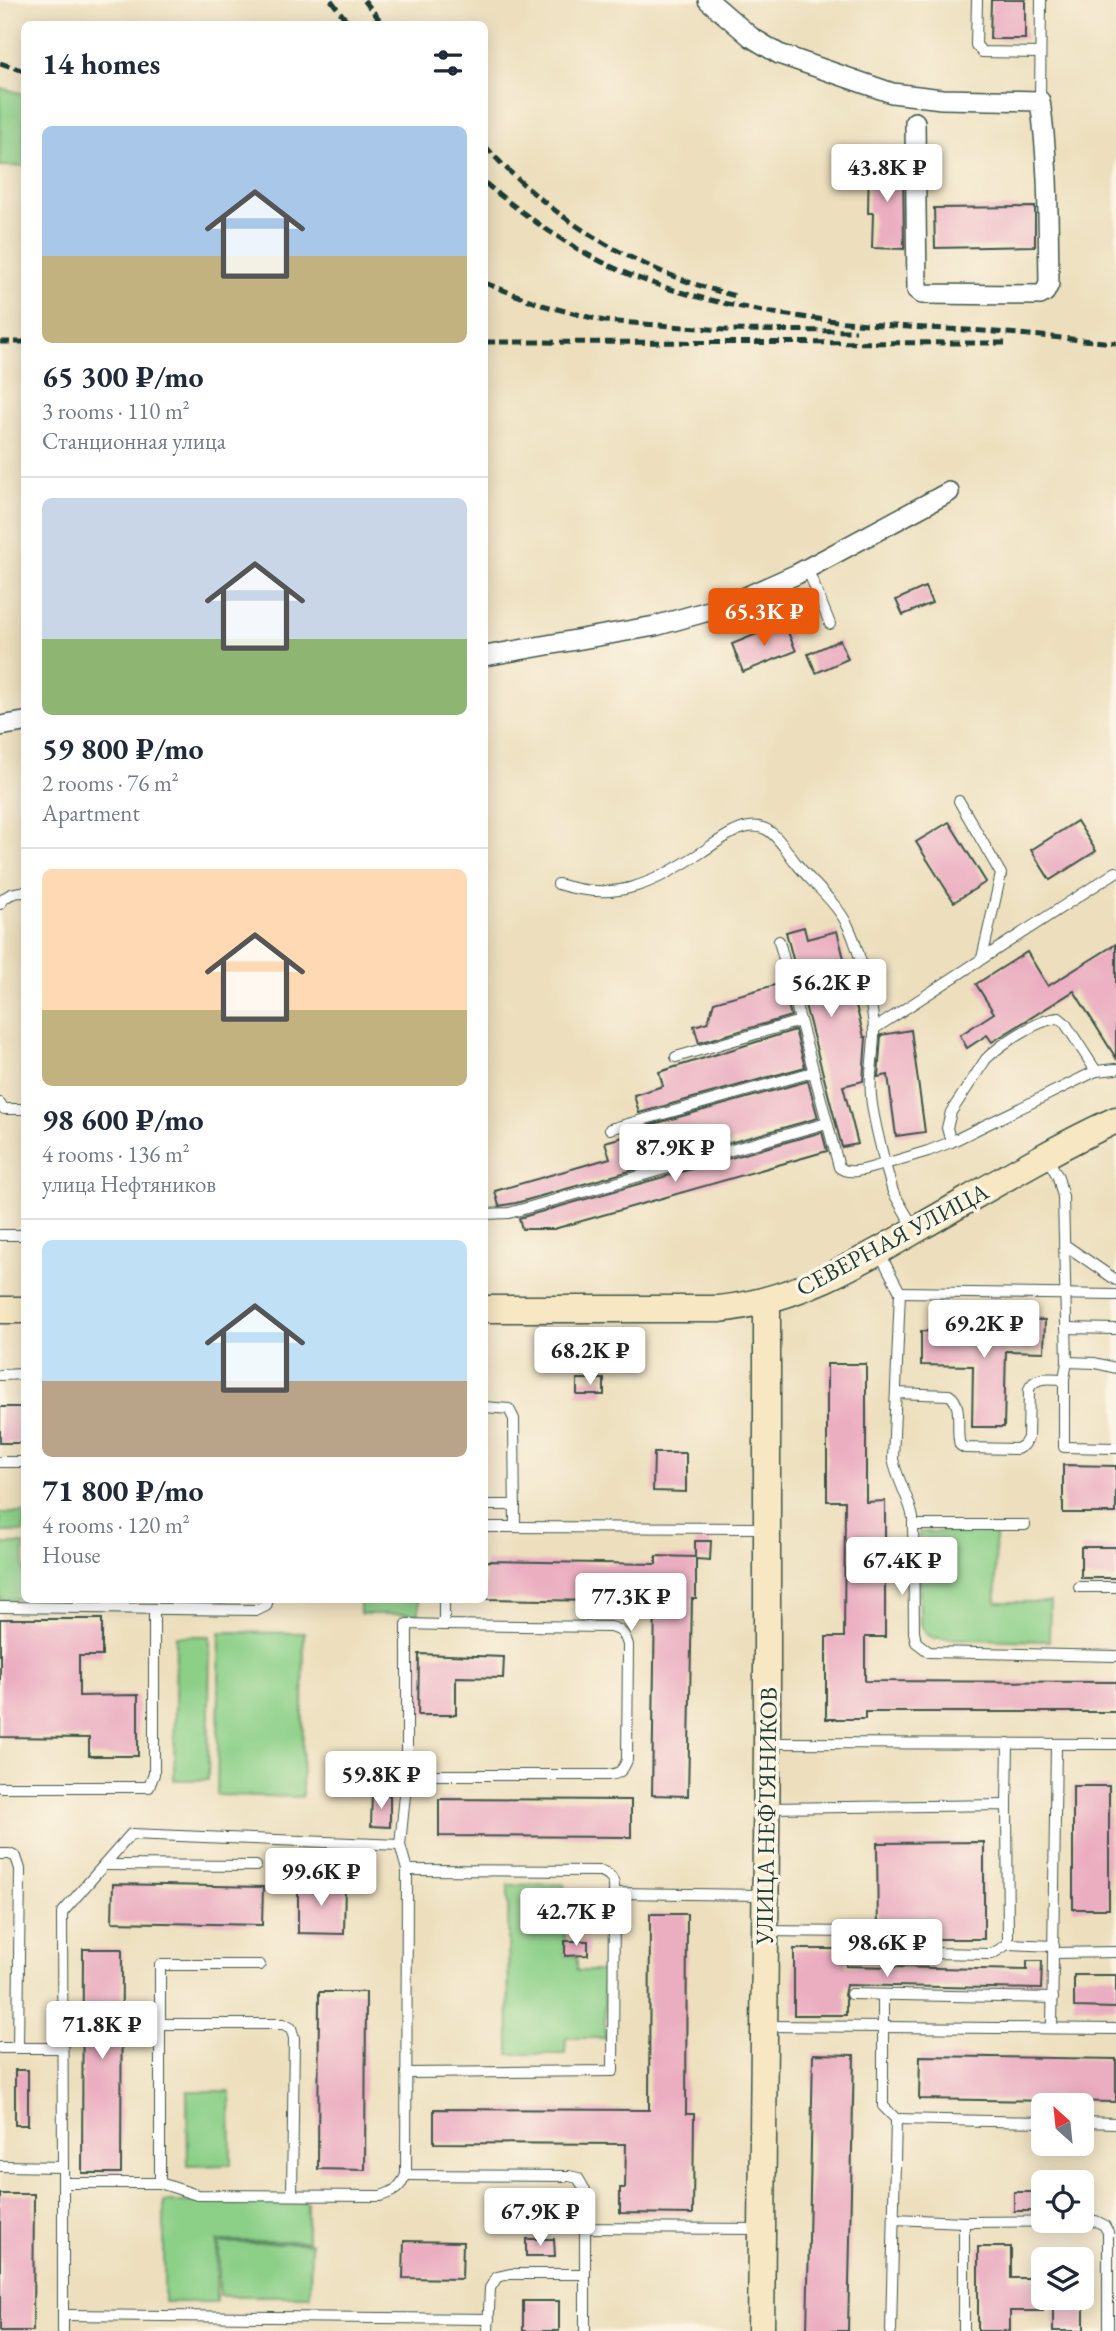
<!DOCTYPE html>
<meta charset="utf-8">
<style>
:root{--surface:#fff;--page:#f2f2f3;--text:#1f2937;--muted:#747a83;--line:#e0e1e3;--accent:#ea580c}
body{margin:0;font-family:"EB Garamond",serif;background:var(--page);color:var(--text);height:100vh;display:flex;flex-direction:column;font-size:26px;white-space:nowrap}
*{box-sizing:border-box;margin:0}
p{font-size:23px;color:var(--muted)}
.icon{flex:none;width:38px;height:38px;fill:none;stroke:currentColor;stroke-width:2;stroke-linecap:round;stroke-linejoin:round}
.map{position:relative;flex:1;overflow:hidden}
.panel{position:absolute;left:21px;top:21px;width:467px;height:1582px;display:flex;flex-direction:column;background:var(--surface);border-radius:10px;box-shadow:0 4px 18px #0003}
.panel>*{flex:none}
.needle{width:46px;rotate:333deg}
.buttons{position:absolute;left:1031px;top:2093px;display:grid;gap:14px}
.buttons a{display:grid;place-items:center;width:63px;height:63px;border-radius:10px;background:var(--surface);box-shadow:0 4px 18px #0003;font-size:35px}
.price{position:absolute;translate:-50% -60px;padding:0 16px;border-radius:7px;background:#fff;color:#222;font-size:23px;line-height:46px;filter:drop-shadow(0 2px 4px #0008)}
.price::after{content:'';position:absolute;left:50%;top:42px;width:21px;height:16px;margin-left:-10px;background:inherit;clip-path:polygon(0 0,100% 0,50% 100%)}
.price.active{background:var(--accent);color:#fff}
ul{padding:0;list-style:none}
li{display:grid;align-content:center;gap:14px;height:371px;padding:0 21px}
li+li{border-top:2px solid var(--line)}
li span{display:grid;place-items:center;height:217px;border-radius:10px;color:#555}
li>.icon{margin-inline-start:auto}
span .icon{width:126px;height:126px;fill:#fffc;stroke-width:1}
li b{font-size:30px}
h2{display:flex;justify-content:space-between;align-items:center;height:84px;padding:0 21px;font-size:30px}
.map>svg:first-child{display:block}
</style>
<div class="map">
<svg width="1116" height="2331" viewBox="0 0 1116 2331">
<rect width="100%" height="100%" fill="#fcf5e5"/>
<filter id="ink" filterUnits="userSpaceOnUse"><feTurbulence type="fractalNoise" baseFrequency=".0143" numOctaves="2"/><feDisplacementMap in="SourceGraphic" scale="14" xChannelSelector="R" yChannelSelector="G"/><feConvolveMatrix kernelMatrix="1 2 1 2 8 2 1 2 1" color-interpolation-filters="sRGB"/></filter>
<filter id="wash" filterUnits="userSpaceOnUse"><feTurbulence type="fractalNoise" baseFrequency=".00686" numOctaves="4" result="noise"/><feDisplacementMap in="SourceGraphic" scale="28" xChannelSelector="R" yChannelSelector="G"/><feGaussianBlur stdDeviation="1.57" result="paint"/><feColorMatrix in="noise" values="0 0 0 0 0 0 0 0 0 0 0 0 0 0 0 0 0 1.4 0 .05"/><feComposite in="paint" operator="in"/></filter>
<g filter="url(#wash)">
<rect width="100%" height="100%" fill="#eddfbd"/>
<g fill="#8cd088" stroke="#56865e" stroke-width="2">
<path d="M0 88 24 94V166H0Z"/>
<rect x="0" y="1513" width="24" height="19"/>
<path d="M919 1532H995L996 1602H1050L1049 1641 934 1638 926 1634 920 1622Z"/>
<path d="M0 1544H24V1599L0 1600Z"/>
<rect x="360" y="1600" width="59" height="14"/>
<path d="M220 1632 304 1633 302 1797 217 1795Z"/>
<path d="M176 1636H210L208 1780H174Z"/>
<path d="M564 1884 565 1956H577V1971H604L605 2038H566L565 2054H509L508 1885Z"/>
<path d="M187 2091H230L231 2165 188 2166Z"/>
<path d="M164 2202H307V2241H217L216 2302H164Z"/>
<path d="M219 2243H311L310 2296H219Z"/>
</g>
<g id="blocks">
<g fill="#ebaec1">
<path d="M991 0H1025V39H990Z"/>
<path d="M869 161 903 162 904 249 872 248 873 213H868Z"/>
<path d="M1035 207V246L935 248 934 208Z"/>
<path d="M925 587 932 603 903 615 896 600Z"/>
<path d="M784 623 796 651 743 672 732 644Z"/>
<path d="M840 640 848 659 816 673 808 654Z"/>
<path d="M1077 821 1096 851 1050 880 1031 850Z"/>
<path d="M949 822 986 882 954 902 916 842Z"/>
<path d="M804 927 807 939 837 931 864 1037H866L863 1081 843 1086 858 1144 842 1147 786 932Z"/>
<path d="M1116 944V1058L1074 991 992 1042 987 1035 967 1048 960 1035 994 1013 976 984 1027 952 1048 986Z"/>
<path d="M782 983 791 1016 699 1043 694 1026 708 1022 714 1002Z"/>
<path d="M795 1030 805 1067 639 1113 634 1095 663 1086 659 1072Z"/>
<path d="M911 1030 925 1132 896 1136 888 1075 878 1077 881 1035Z"/>
<path d="M808 1081 818 1118 516 1203 499 1206 495 1191 610 1158 605 1142 645 1131 643 1127Z"/>
<path d="M822 1132 827 1151 554 1229H522L519 1218Z"/>
<path d="M992 1319 1045 1320 1044 1352 1006 1351 1004 1427H972L973 1366 921 1365V1331L992 1332Z"/>
<path d="M827 1364H866V1502L885 1501V1637H865V1681L1116 1682V1712H865V1719H826V1637H844L845 1501H827Z"/>
<rect x="577" y="1379" width="27" height="16"/>
<rect x="0" y="1407" width="24" height="36"/>
<path d="M654 1453H686V1492L653 1491Z"/>
<path d="M1063 1465 1116 1466V1513H1063Z"/>
<path d="M695 1541H711L710 1560 696 1559V1599H692L688 1796 652 1795 655 1602 485 1599V1561L656 1564V1556L695 1557Z"/>
<rect x="1081" y="1547" width="35" height="31"/>
<path d="M0 1619H102V1656H79V1696L138 1695V1756H89V1738L0 1737Z"/>
<path d="M419 1654 504 1657 503 1678 456 1677V1715H418Z"/>
<rect x="1073" y="1786" width="36" height="123"/>
<path d="M372 1794 390 1795V1827L371 1826Z"/>
<path d="M439 1799 631 1800V1837L439 1836Z"/>
<path d="M984 1842V1939H878L877 1843Z"/>
<path d="M298 1882 345 1883 344 1934 298 1933Z"/>
<path d="M113 1884 263 1887 262 1925 112 1922Z"/>
<path d="M650 1914H687L686 2114H694L693 2214 620 2213V2188H625L626 2144 434 2143V2109L649 2110Z"/>
<path d="M565 1941H588V1955L565 1956Z"/>
<path d="M83 1949H122L121 2173H82Z"/>
<path d="M794 1949H846V1966L1027 1970V1961H1042L1041 1989 846 1985 844 1995 846 1999V2015H794Z"/>
<path d="M1074 1975H1116V2008L1074 2007Z"/>
<path d="M319 1992H366L365 2170 318 2169Z"/>
<path d="M813 2054 854 2055 848 2331H807Z"/>
<path d="M920 2056 1116 2059V2102L919 2099Z"/>
<rect x="15" y="2070" width="13" height="55"/>
<rect x="1014" y="2192" width="29" height="19"/>
<path d="M0 2194H34L33 2331H0Z"/>
<path d="M526 2239H554L555 2256H526Z"/>
<path d="M404 2241 463 2242 462 2279 403 2278Z"/>
<path d="M978 2247H1011V2278H1043V2311H1010V2331H978Z"/>
<rect x="1053" y="2298" width="31" height="33"/>
<rect x="523" y="2301" width="36" height="30"/>
</g>
</g>
</g>
<g filter="url(#ink)">
<use href="#blocks" fill-opacity="0" stroke="#3e5549" stroke-width="2"/>
<g fill="none" stroke-linecap="round" stroke-linejoin="round">
<g stroke="#3e5549" stroke-width="12">
<g id="lane">
<path d="M977 0 976 45 982 52 1040 53"/>
<path d="M1040 101 1041 0"/>
<path d="M807 568 830 624"/>
<path d="M959 801 1001 874 982 958"/>
<path d="M558 884C618 903 653 883 702 852 713 845 723 837 734 832 768 815 778 840 796 863 812 883 835 901 847 924 859 947 874 1007 874 1032 874 1053 869 1075 871 1096 873 1119 880 1142 885 1164L928 1151 951 1142 1096 1071 1116 1069"/>
<path d="M0 904C5 895 14 892 24 892"/>
<path d="M779 941 839 1167C850 1177 871 1167 885 1164L893 1192 914 1228"/>
<path d="M874 1029 1116 872"/>
<path d="M676 1057 800 1021"/>
<path d="M0 1103 4 1109H24"/>
<path d="M610 1129 813 1072"/>
<path d="M951 1142 947 1128 951 1112 986 1059C1001 1044 1038 1019 1059 1018L1065 1023 1096 1071"/>
<path d="M1047 1157 1058 1177 1063 1197 1067 1362 1064 1379V1447L1116 1448"/>
<path d="M485 1214 509 1213 827 1123"/>
<path d="M0 1235H24"/>
<path d="M1065 1245 1116 1280"/>
<path d="M879 1252 900 1292 893 1459C897 1480 909 1497 913 1518L914 1632 916 1642 929 1652 1116 1656"/>
<path d="M900 1292 1116 1295"/>
<path d="M1066 1328 1116 1329"/>
<path d="M1067 1362 1095 1363 1116 1368"/>
<path d="M0 1375 24 1374"/>
<path d="M896 1393 949 1395C964 1404 955 1429 960 1445L965 1448 1017 1449 1024 1445 1028 1438 1029 1389C1035 1375 1051 1379 1064 1379"/>
<path d="M485 1407 509 1409 514 1419 515 1527"/>
<path d="M0 1462H24"/>
<path d="M485 1505H515"/>
<path d="M913 1525H1025"/>
<path d="M485 1527 764 1528"/>
<path d="M1079 1587H1116"/>
<path d="M444 1600V1625L407 1624V1775L400 1845 407 1870 406 2175 569 2176 578 2178 585 2190V2228L760 2229"/>
<path d="M0 1607 258 1610 266 1606 268 1600"/>
<path d="M767 1743 1116 1744"/>
<path d="M407 1775H608C619 1774 623 1771 627 1760L628 1645C625 1634 621 1629 610 1627L444 1625"/>
<path d="M0 1787H149L154 1774V1610"/>
<path d="M1007 1805 1008 1743"/>
<path d="M0 1854H9L16 1857 20 1869 18 2048"/>
<path d="M104 1865 256 1866"/>
<path d="M407 1870 601 1871C612 1875 615 1881 614 1893"/>
<path d="M765 1931 855 1932 856 1943 866 1952 992 1954 1008 1944 1007 1805 767 1808"/>
<path d="M1008 1944 1054 1946"/>
<path d="M1054 1953 1116 1952"/>
<path d="M260 1965H160V2183L197 2195 380 2196C394 2192 400 2188 406 2175"/>
<path d="M851 1994 1053 1998"/>
<path d="M883 1995V2106L896 2119 891 2331"/>
<path d="M160 2024H283L291 2028 294 2038 292 2195"/>
<path d="M767 2026 1116 2029"/>
<path d="M1052 2028 1056 1744"/>
<path d="M0 2048H62"/>
<path d="M406 2073 613 2071 614 1893 763 1895"/>
<path d="M896 2119 1043 2122"/>
<path d="M1082 2122 1116 2123"/>
<path d="M0 2166 63 2167V2183"/>
<path d="M63 2167 62 1913 131 1834 400 1845"/>
<path d="M894 2219 964 2222 1096 2221 1104 2225 1108 2232V2331"/>
<path d="M63 2315 489 2319"/>
<path d="M63 2331V2183H160"/>
<path d="M488 2331 490 2288 497 2277 510 2274H585V2228"/>
<path d="M585 2331V2274"/>
<path d="M964 2331V2222"/>
</g>
</g>
<g stroke="#3e5549" stroke-width="22">
<g id="street">
<path d="M708 0 751 37 779 54 892 93 942 99 1040 101C1049 161 1048 223 1049 284L1045 292 1040 295 922 294 917 290 915 122"/>
<path d="M485 656 655 626 723 607 797 574 949 492"/>
<path d="M0 726 24 722"/>
</g>
</g>
<g stroke="#3e5549" stroke-width="29">
<g id="secondary">
<path d="M485 1309H719C795 1301 859 1263 924 1225 987 1189 1050 1150 1116 1120"/>
<path d="M0 1310H24"/>
<path d="M761 2331 767 1743V1301"/>
</g>
</g>
<use href="#lane" stroke="#fff" stroke-width="10"/>
<use href="#street" stroke="#fff" stroke-width="19"/>
<use href="#secondary" stroke="#f7e8c3" stroke-width="26"/>
<g stroke="#1f3d34" stroke-width="5" stroke-dasharray="10 5" stroke-linecap="butt">
<path d="M331 0 349 24"/>
<path d="M364 0 383 24"/>
<path d="M0 63 24 71"/>
<path d="M485 146C553 221 638 272 736 296"/>
<path d="M485 183C531 221 581 256 638 278 742 317 857 325 967 330 1017 333 1067 339 1116 343"/>
<path d="M485 283 542 305 604 321 724 330 856 331"/>
<path d="M0 342H24"/>
<path d="M485 342 1006 343"/>
</g>
</g>
</g>
<g text-anchor="middle" dominant-baseline="central" stroke-width="7" stroke-linejoin="round" paint-order="stroke">
<g font-size="24" fill="#1f3d34" stroke="#fcf5e5">
<text transform="translate(892 1239) rotate(-28)">СЕВЕРНАЯ УЛИЦА</text>
<text transform="translate(766 1816) rotate(-89)">УЛИЦА НЕФТЯНИКОВ</text>
</g>
</g>
</svg>
<div class="buttons">
<a><svg class="needle" viewBox="-14 -14 28 28"><path d="M0-13l5 13h-10z" fill="#e53935"/><path d="M0 13l5-13h-10z" fill="#747a83"/></svg></a>
<a><svg class="icon" aria-label="locate" viewBox="0 0 24 24"><circle cx="12" cy="12" r="6"/><path d="M12 2v4M12 18v4M2 12h4M18 12h4"/></svg></a>
<a><svg class="icon" aria-label="layers" viewBox="0 0 24 24"><path d="M12 4l9 5-9 5-9-5zM3 14l9 5 9-5"/></svg></a>
</div>
<b class="price" style="left:887px;top:204px">43.8K ₽</b>
<b class="price active" style="left:764px;top:648px">65.3K ₽</b>
<b class="price" style="left:831px;top:1019px">56.2K ₽</b>
<b class="price" style="left:675px;top:1184px">87.9K ₽</b>
<b class="price" style="left:984px;top:1360px">69.2K ₽</b>
<b class="price" style="left:590px;top:1387px">68.2K ₽</b>
<b class="price" style="left:902px;top:1597px">67.4K ₽</b>
<b class="price" style="left:631px;top:1633px">77.3K ₽</b>
<b class="price" style="left:381px;top:1811px">59.8K ₽</b>
<b class="price" style="left:321px;top:1908px">99.6K ₽</b>
<b class="price" style="left:576px;top:1948px">42.7K ₽</b>
<b class="price" style="left:887px;top:1979px">98.6K ₽</b>
<b class="price" style="left:102px;top:2061px">71.8K ₽</b>
<b class="price" style="left:540px;top:2248px">67.9K ₽</b>
<section class="panel">
<h2>14 homes<svg class="icon" aria-label="filters" viewBox="0 0 24 24"><path d="M4 7h16M4 17h16"/><circle cx="9" cy="7" r="2"/><circle cx="15" cy="17" r="2"/></svg></h2>
<ul>
<li><span style="background:linear-gradient(#a9c7e8 60%,#c2b280 0)"><svg class="icon" aria-label="home" viewBox="0 0 24 24"><path d="M3 11l9-7 9 7M6 9v11h12V9"/></svg></span><div><b>65 300 ₽/mo</b><p>3 rooms · 110 m²</p><p>Станционная улица</p></div></li>
<li><span style="background:linear-gradient(#c9d6e8 65%,#8fb573 0)"><svg class="icon" aria-label="home" viewBox="0 0 24 24"><path d="M3 11l9-7 9 7M6 9v11h12V9"/></svg></span><div><b>59 800 ₽/mo</b><p>2 rooms · 76 m²</p><p>Apartment</p></div></li>
<li><span style="background:linear-gradient(#ffd9b3 65%,#c2b280 0)"><svg class="icon" aria-label="home" viewBox="0 0 24 24"><path d="M3 11l9-7 9 7M6 9v11h12V9"/></svg></span><div><b>98 600 ₽/mo</b><p>4 rooms · 136 m²</p><p>улица Нефтяников</p></div></li>
<li><span style="background:linear-gradient(#bfe0f5 65%,#b9a48a 0)"><svg class="icon" aria-label="home" viewBox="0 0 24 24"><path d="M3 11l9-7 9 7M6 9v11h12V9"/></svg></span><div><b>71 800 ₽/mo</b><p>4 rooms · 120 m²</p><p>House</p></div></li>
</ul>
</section>
</div>
